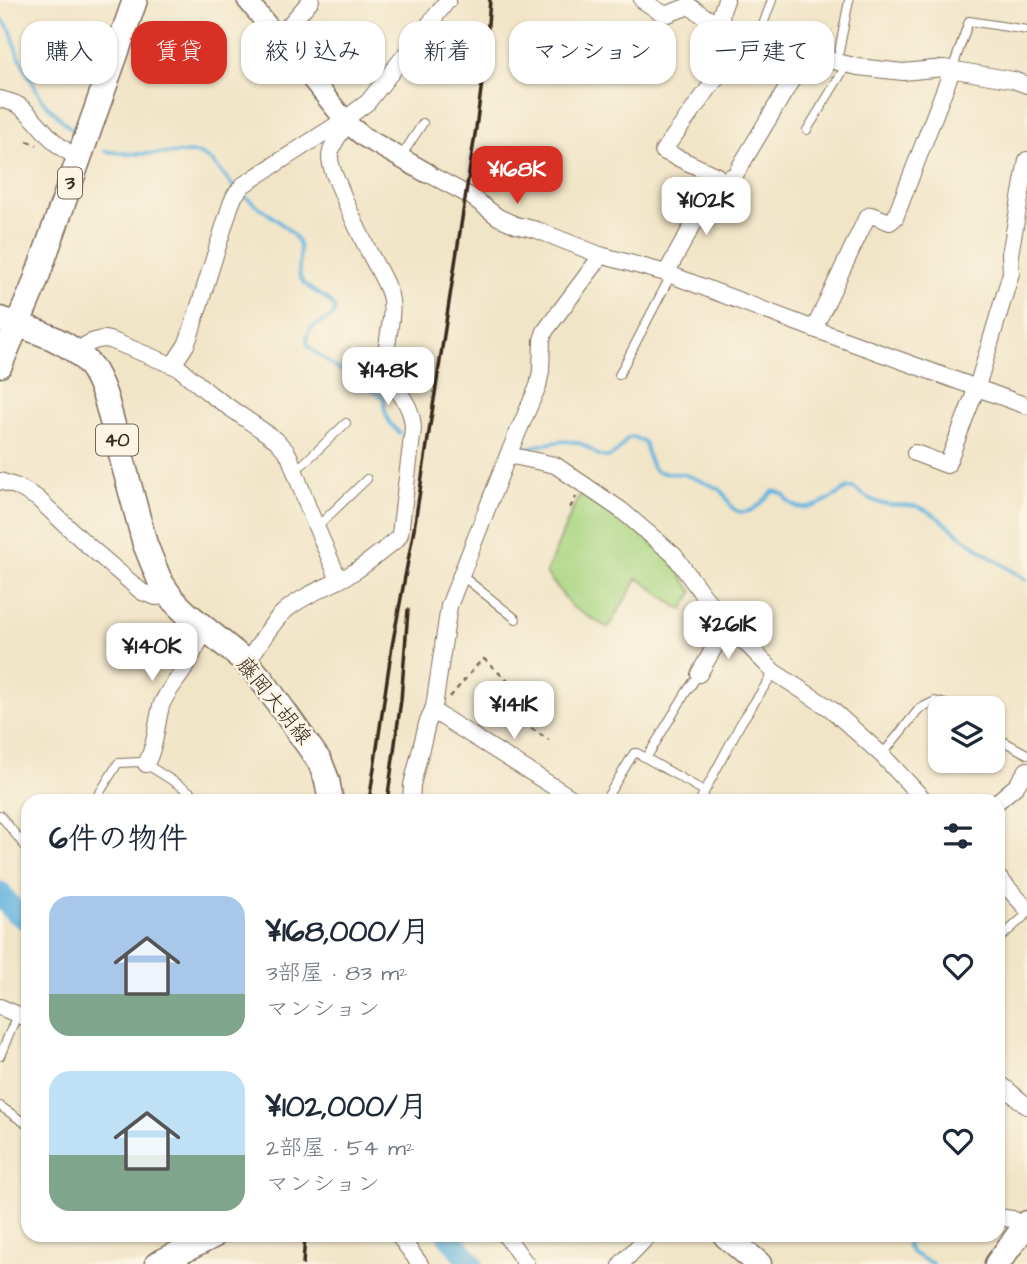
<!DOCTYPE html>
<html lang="ja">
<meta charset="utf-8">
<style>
:root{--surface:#fff;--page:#f2f2f3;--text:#1f2937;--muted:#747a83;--accent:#d93025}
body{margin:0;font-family:"Architects Daughter","Klee One",sans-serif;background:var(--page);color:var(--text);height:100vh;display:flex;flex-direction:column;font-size:26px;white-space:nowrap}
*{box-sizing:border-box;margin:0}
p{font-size:23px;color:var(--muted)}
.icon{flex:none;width:38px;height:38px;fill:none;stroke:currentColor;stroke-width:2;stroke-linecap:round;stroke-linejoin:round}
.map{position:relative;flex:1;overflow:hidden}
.side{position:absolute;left:21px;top:794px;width:984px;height:448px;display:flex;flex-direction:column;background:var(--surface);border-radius:21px;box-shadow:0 2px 5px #0004}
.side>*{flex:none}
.guide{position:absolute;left:21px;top:21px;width:985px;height:63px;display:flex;gap:14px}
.tools{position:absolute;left:928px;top:696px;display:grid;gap:14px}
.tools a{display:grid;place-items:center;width:77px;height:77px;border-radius:14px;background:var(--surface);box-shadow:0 2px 5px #0004;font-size:35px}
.price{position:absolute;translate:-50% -60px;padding:0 16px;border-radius:14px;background:#fff;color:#222;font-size:23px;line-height:46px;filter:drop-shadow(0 2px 4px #0008)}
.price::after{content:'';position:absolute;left:50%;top:42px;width:21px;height:16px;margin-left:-10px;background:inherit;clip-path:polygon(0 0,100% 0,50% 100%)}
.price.current{background:var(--accent);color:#fff}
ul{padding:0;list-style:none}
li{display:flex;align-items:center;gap:21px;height:175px;padding:0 28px}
li span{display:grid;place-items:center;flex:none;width:196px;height:140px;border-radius:21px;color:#555}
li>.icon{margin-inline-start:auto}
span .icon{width:84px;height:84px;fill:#fffc;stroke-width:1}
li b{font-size:30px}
h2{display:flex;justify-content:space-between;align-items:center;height:84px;padding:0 28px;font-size:30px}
.pill{padding:0 24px;border-radius:21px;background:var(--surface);box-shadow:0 2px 5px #0004;font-size:24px;line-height:63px}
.pill.current{background:var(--accent);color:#fff}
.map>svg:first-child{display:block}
</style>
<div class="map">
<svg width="1027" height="1264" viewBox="0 0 1027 1264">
<rect width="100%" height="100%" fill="#fcf5e5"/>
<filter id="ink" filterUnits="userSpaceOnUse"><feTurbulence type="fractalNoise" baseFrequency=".0143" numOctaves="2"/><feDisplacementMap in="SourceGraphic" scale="14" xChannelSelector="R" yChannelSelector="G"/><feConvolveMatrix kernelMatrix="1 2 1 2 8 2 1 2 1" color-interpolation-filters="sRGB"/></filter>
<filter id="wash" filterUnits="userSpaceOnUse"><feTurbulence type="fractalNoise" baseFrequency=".00686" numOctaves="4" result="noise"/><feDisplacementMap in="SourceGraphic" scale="28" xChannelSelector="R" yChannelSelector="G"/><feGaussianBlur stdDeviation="1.57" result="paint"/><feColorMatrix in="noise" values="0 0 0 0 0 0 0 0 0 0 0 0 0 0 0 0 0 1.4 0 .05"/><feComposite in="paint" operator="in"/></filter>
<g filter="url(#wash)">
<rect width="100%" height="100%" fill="#f1e5c7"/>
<path fill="#aad683" stroke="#728050" stroke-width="2" d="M582 491 618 515 669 558 693 592 683 609 676 606 638 578 608 628 572 607 546 573 575 504Z"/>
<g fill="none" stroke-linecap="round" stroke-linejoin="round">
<g stroke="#63b4de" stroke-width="3.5">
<path d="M0 16 11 31 18 55 42 100 71 129"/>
<path d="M105 151 130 154 196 153C214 157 221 174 234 187"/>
<path d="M242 194C255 205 294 229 299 244 302 254 296 273 302 281 311 293 328 295 335 309L333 316 311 328 307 336V342L310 348 331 364 384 398C384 414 387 423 400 433"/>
<path d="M519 448C540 448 557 437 579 443 589 446 598 459 608 457 617 455 623 444 628 438L633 437 638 439 645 443C647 452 648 462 654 469 661 476 676 472 686 475 692 477 716 487 721 490 729 498 729 512 743 512 755 513 765 498 774 491L783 494C800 523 827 500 848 488H854C866 498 877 504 893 505 902 505 910 504 919 507 937 514 949 527 964 538 984 553 1005 567 1027 580"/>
<path d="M910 1236 907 1246 912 1253 933 1264"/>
</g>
<g stroke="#63b4de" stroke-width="23">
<path d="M0 893 14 911 28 920"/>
<path d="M449 1236 472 1264"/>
</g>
</g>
</g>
<g filter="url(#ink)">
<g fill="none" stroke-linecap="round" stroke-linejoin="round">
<g stroke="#7b6b59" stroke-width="10">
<g id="service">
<path d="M762 45 761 30 772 0"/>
<path d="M837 62 849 0"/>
<path d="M952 70 969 21 1027 30"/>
<path d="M807 130 843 71 846 64"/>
<path d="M400 158 423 123"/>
<path d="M619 375 671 275"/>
<path d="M295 469 303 464 346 423"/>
<path d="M315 526 322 522 367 479"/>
<path d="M461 575 516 619"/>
<path d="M992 735 1027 754"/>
<path d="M882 755 919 709 935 701 949 705 955 709"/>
<path d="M647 757 687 691 699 674"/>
<path d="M94 802 118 763 140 762 146 764 206 802"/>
<path d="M604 802 634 753H637L704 791"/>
<path d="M699 802 741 723 774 672"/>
<path d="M0 815 28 850"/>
<path d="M998 940 1027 914"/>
<path d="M0 1056 17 1015"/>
<path d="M0 1106 28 1125"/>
<path d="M174 1236 179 1249"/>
</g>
</g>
<g stroke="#7b6b59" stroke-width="18">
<g id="minor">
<path d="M642 0 662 13 668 14 689 6 713 22 722 24"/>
<path d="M726 0 721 14 722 24 724 29 749 44 767 45 858 67 903 72 944 68 1013 80 1027 85"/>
<path d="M278 38 311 0"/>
<path d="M0 99C7 101 15 102 21 107 43 124 50 146 79 157"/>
<path d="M427 173 472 197 498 217 516 225 537 230 600 255 666 273 814 329 1027 406"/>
<path d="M721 181 717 176 663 151 720 73 738 38"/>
<path d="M666 273 709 196 721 181 735 175 800 66 804 54"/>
<path d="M814 329 867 217 871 215 890 222 895 218 952 70"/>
<path d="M76 352C86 344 93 340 105 339L113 341 179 368 210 394 276 440 287 452 290 458 309 510 339 580"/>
<path d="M173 365 186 345 190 335 231 204 235 195 243 185 344 120 368 102 448 0"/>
<path d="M915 453 947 465 977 387 1011 273 1010 254 1027 160"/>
<path d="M508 455 555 465 621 510 674 555 703 595 729 626 774 672 831 709 882 755 926 802"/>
<path d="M0 481 18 487 37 498 84 542 142 592 156 597 169 595"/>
<path d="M246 662C261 645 269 624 286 610 305 594 328 587 349 575 366 565 381 552 397 539L400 534 413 429C412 399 394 393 388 370 382 345 396 320 390 295 386 282 378 269 371 256 360 234 349 211 340 188 336 178 330 168 330 157 331 144 340 133 348 124"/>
<path d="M699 674 723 632 729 626"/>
<path d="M433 711 578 802"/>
<path d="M146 764C156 745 156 726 161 706 166 692 178 680 185 668 193 655 198 641 207 629"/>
<path d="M411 802 412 785 427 724 434 707 449 606 508 455 538 386 541 371 542 340 545 331 596 263 600 255"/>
<path d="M997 802 1016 786 1027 770"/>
<path d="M998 877 1027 909"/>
<path d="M0 1007 28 1019"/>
<path d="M998 1082 1027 1106"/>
<path d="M998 1217 1012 1219 1026 1225"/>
<path d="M399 1236 420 1264"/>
<path d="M506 1236 526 1264"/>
<path d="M621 1264 648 1236"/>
</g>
</g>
<g stroke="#7b6b59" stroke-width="22">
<path id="tertiary" d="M247 0 348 124 364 137 427 173"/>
</g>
<g stroke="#7b6b59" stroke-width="27">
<g id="primary">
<path d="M0 319C30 329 68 339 89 364 97 374 102 387 106 399L145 544 160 581 173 600 185 612 246 662 262 680 320 762 327 780 331 802"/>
<path d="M0 365 33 288 135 0"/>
<path d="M726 1236 759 1264"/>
<path d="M157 1264 213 1236"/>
<path d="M997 1264 1027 1223"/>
</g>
</g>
<g stroke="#7b6b59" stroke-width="2.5" stroke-dasharray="5 5" stroke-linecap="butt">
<path d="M27 141 37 145"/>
<path d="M570 508 576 497"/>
<path d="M450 697 478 664 484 659 510 683 517 719 549 740"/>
<path d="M378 802V797"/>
</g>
<use href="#service" stroke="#fff" stroke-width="8"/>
<use href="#minor" stroke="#fff" stroke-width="16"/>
<use href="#tertiary" stroke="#fff" stroke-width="19"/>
<use href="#primary" stroke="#fff" stroke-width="24"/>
<g stroke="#3b2a1e" stroke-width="3.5">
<path d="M369 802 392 646 414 529 476 128 485 59 490 0"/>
<path d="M387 802 401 700 408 610"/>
<path d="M303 1264 305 1236"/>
</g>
</g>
</g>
<g text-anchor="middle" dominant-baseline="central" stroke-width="5" stroke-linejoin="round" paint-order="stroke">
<g fill="#fcf5e5" stroke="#75675a" stroke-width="2">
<rect x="58" y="167.5" width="24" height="31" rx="5"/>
<rect x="96" y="424.5" width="42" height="31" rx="5"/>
</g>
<g font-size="19" font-weight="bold" fill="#3b2a1e">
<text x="70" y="183">3</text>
<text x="117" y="440">40</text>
</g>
<g font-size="21" fill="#3b2a1e" stroke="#fcf5e5">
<text transform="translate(274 701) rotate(51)">藤岡大胡線</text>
</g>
</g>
</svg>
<div class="tools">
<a><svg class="icon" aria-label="layers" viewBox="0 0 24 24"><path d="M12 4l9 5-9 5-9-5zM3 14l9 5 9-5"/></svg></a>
</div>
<b class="price current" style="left:517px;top:206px">¥168K</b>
<b class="price" style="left:706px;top:237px">¥102K</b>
<b class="price" style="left:388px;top:407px">¥148K</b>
<b class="price" style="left:728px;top:661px">¥261K</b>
<b class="price" style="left:152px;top:683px">¥140K</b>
<b class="price" style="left:514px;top:741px">¥141K</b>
<div class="guide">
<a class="pill">購入</a>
<a class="pill current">賃貸</a>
<a class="pill">絞り込み</a>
<a class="pill">新着</a>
<a class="pill">マンション</a>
<a class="pill">一戸建て</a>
</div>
<section class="side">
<h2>6件の物件<svg class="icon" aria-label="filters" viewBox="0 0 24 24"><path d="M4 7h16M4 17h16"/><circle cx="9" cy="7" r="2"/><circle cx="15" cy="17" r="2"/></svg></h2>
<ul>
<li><span style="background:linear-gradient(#a9c7e8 70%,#7fa58c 0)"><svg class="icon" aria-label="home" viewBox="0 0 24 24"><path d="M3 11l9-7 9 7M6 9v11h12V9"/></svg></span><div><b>¥168,000/月</b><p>3部屋 · 83 m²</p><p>マンション</p></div><svg class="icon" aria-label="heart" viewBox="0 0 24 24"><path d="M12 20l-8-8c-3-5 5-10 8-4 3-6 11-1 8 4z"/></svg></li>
<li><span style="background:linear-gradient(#bfe0f5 60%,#7fa58c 0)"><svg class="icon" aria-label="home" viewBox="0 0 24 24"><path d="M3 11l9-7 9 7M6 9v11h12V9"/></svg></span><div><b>¥102,000/月</b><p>2部屋 · 54 m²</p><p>マンション</p></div><svg class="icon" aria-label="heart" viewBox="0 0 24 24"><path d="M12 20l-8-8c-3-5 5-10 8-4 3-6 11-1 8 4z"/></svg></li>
</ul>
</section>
</div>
